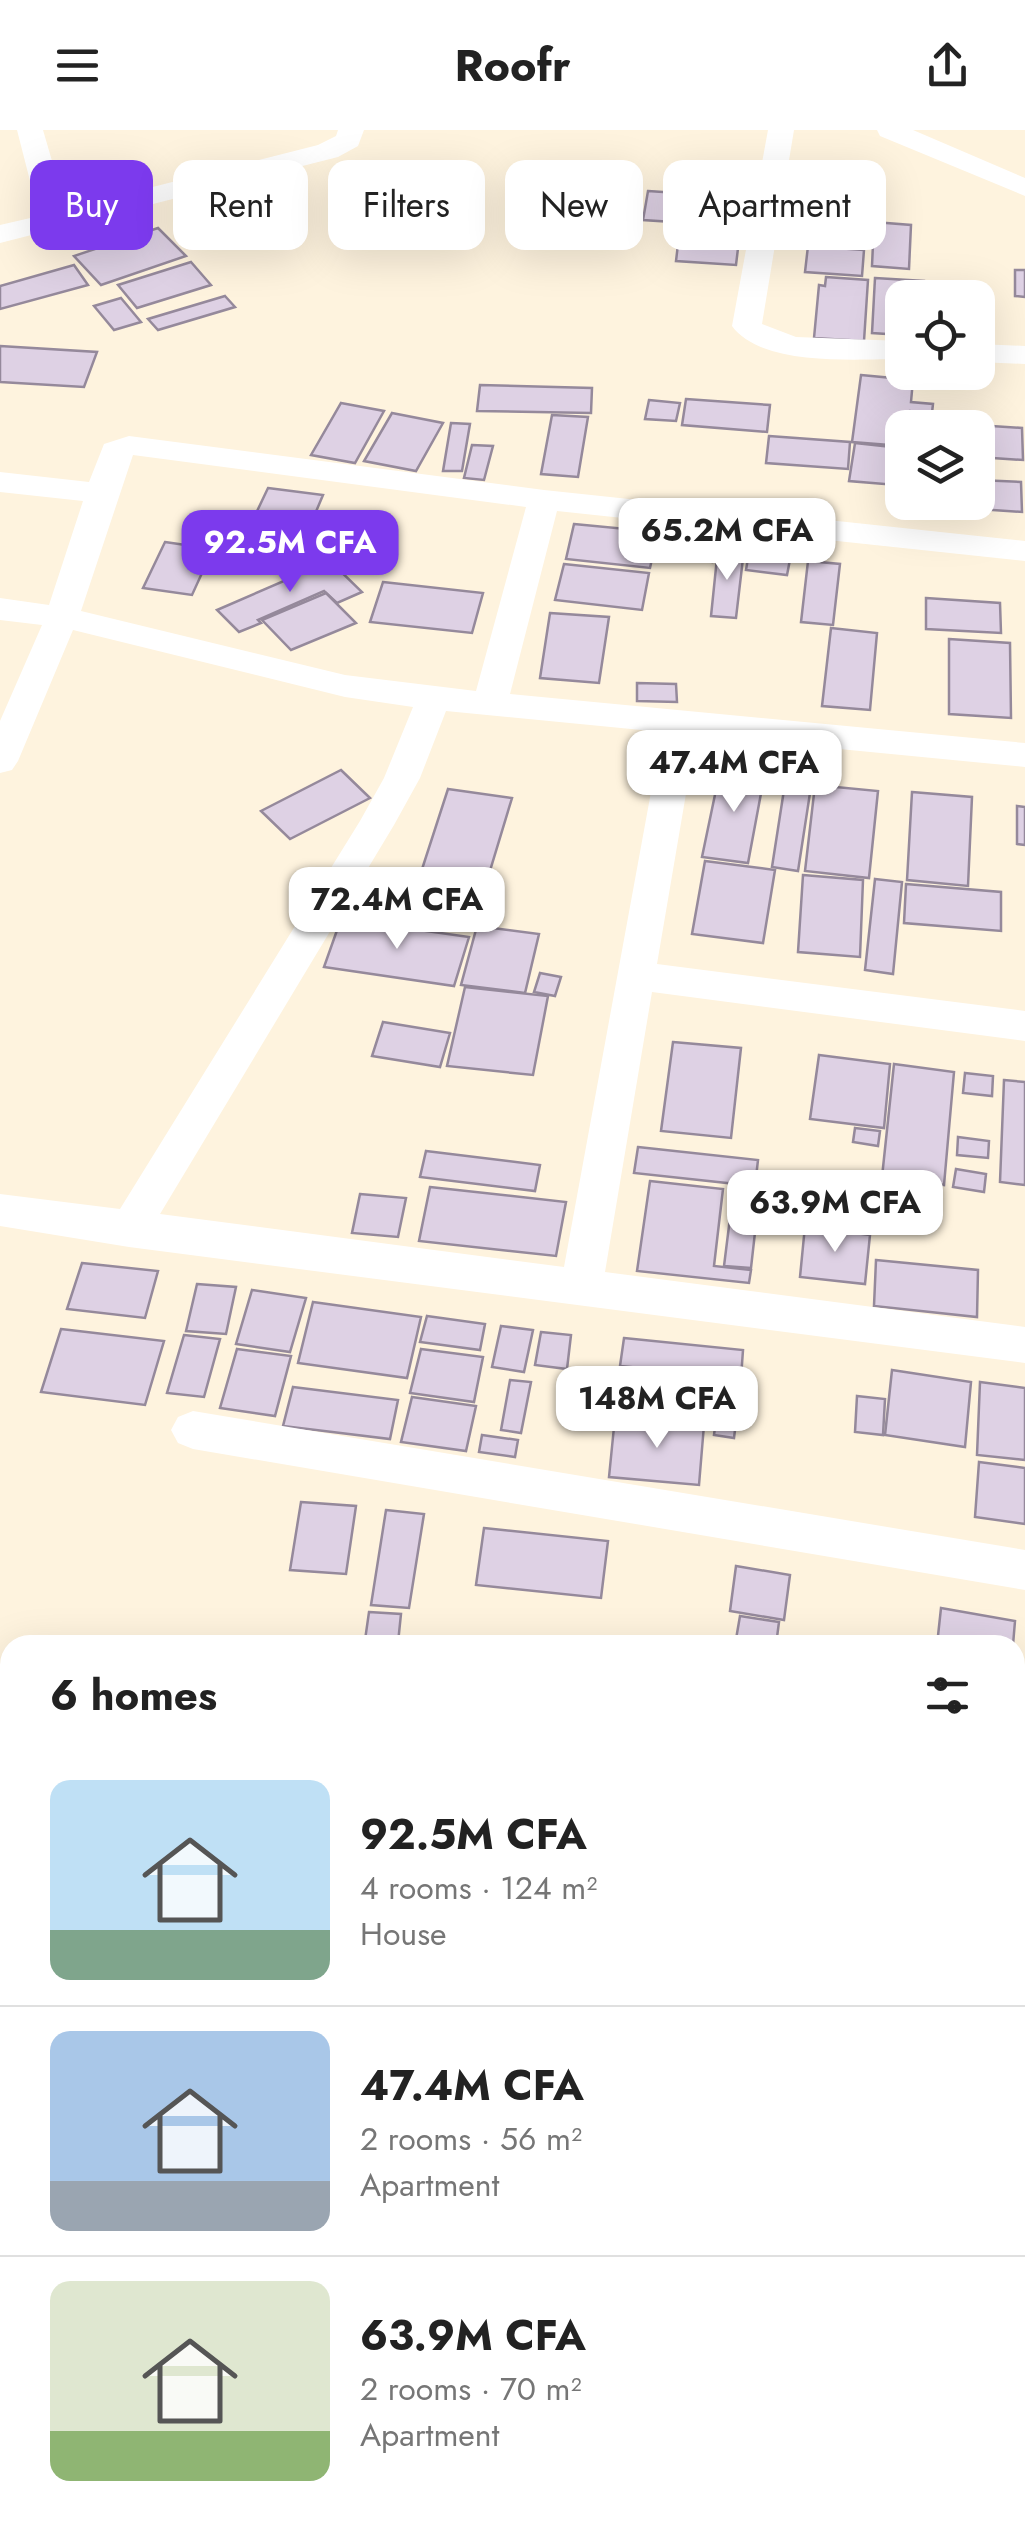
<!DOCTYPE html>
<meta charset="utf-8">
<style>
:root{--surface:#fff;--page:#f2f2f2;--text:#222;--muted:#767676;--line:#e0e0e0;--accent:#7c3aed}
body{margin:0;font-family:Jost,sans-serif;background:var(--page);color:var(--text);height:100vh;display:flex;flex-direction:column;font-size:38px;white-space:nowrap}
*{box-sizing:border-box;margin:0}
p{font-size:32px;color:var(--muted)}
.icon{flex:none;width:55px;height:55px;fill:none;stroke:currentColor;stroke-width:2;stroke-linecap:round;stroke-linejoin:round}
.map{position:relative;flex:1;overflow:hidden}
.sheet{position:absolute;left:0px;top:1505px;width:1025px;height:890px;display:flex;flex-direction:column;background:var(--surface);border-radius:30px 30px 0 0;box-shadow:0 10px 40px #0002}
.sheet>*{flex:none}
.guide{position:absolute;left:30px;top:30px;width:965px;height:90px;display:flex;gap:20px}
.tools{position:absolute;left:885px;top:150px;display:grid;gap:20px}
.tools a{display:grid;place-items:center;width:110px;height:110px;border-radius:20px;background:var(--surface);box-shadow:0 10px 40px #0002;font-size:50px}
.price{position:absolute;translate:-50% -85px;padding:0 22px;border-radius:20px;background:#fff;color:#222;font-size:32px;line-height:65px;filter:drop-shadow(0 2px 5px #0008)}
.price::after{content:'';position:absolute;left:50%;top:60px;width:30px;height:22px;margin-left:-15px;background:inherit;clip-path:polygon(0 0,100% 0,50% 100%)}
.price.on{background:var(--accent);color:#fff}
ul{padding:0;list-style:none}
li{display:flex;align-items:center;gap:30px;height:250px;padding:0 50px}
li+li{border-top:2px solid var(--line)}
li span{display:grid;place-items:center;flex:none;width:280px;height:200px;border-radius:20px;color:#555}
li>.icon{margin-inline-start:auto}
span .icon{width:120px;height:120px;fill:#fffc;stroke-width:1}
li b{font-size:42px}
h2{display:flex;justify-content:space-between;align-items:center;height:120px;padding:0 50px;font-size:42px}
.pill{padding:0 35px;border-radius:20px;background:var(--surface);box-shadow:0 10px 40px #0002;font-size:35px;line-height:90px}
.pill.on{background:var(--accent);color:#fff}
header{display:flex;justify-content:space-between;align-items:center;height:130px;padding:0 50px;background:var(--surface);font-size:45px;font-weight:700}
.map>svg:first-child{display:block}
</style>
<header><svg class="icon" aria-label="menu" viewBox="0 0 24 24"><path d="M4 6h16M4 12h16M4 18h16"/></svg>Roofr<svg class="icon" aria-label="share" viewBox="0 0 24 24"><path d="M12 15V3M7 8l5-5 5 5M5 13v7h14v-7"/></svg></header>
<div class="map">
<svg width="1025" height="2395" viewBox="0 0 1025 2395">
<rect width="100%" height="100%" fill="#fef3de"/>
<g fill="#ded1e4" stroke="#95899b" stroke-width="2.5">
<path d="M835 59 876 62 874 87 833 84Z"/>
<path d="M648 61 738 67 734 96 643 90Z"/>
<path d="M810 86 870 90 868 117 807 113Z"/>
<path d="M874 92 911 95 909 139 872 136Z"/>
<path d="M158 98 186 126 101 155 74 126Z"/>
<path d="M679 106 739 110 736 135 676 131Z"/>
<path d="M808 116 864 120 862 146 805 142Z"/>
<path d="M191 132 211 155 137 178 118 155Z"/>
<path d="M74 135 88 155 0 179V156Z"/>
<path d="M1015 140H1025V167L1015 166Z"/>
<path d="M826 147 868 150 864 211 814 208 819 155 825 156Z"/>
<path d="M875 148 924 151 923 168H902V205L872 203Z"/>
<path d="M225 166 235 177 158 200 148 189Z"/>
<path d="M121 168 141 192 114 200 94 176Z"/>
<path d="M0 216 97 222 84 257 0 252Z"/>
<path d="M861 245 913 250 911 272 933 274 932 283 910 281 909 286 933 289 932 298H902V316L852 312Z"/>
<path d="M480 255 592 258 591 283 477 281Z"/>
<path d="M686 269 770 275 767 302 682 295Z"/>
<path d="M649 270 680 273 676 291 645 289Z"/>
<path d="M341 273 384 281 355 333 311 325Z"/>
<path d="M392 283 443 293 416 341 364 331Z"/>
<path d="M552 285 588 287 578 347 541 344Z"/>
<path d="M451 293 470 294 462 341H443Z"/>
<path d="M961 294 1022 298 1023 330 978 327V298H961Z"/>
<path d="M769 306 850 312 848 339 766 333Z"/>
<path d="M855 313 901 318 896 355 849 351Z"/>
<path d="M472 315 493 316 484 350 464 348Z"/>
<path d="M978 350 1021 352 1022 382 934 376V372H978Z"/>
<path d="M268 358 323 365 307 403 250 396Z"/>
<path d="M574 394 658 402 650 438 566 429Z"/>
<path d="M669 400 715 404 712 432 665 428Z"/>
<path d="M751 410 793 414 787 445 746 440Z"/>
<path d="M165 412 213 419 192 465 143 458Z"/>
<path d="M718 418 744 420 736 488 711 486Z"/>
<path d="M330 431 362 462 337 473 324 461 258 490 261 493 239 502 217 480Z"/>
<path d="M808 431 840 434 833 495 801 492Z"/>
<path d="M564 434 649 443 642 480 555 470Z"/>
<path d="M383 452 483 463 472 503 370 492Z"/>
<path d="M326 463 356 493 291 520 262 490Z"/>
<path d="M926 468 1000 473 1001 503 926 499Z"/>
<path d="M550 483 609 487 599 553 540 548Z"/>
<path d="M831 498 877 503 870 580 822 576Z"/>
<path d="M949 509 1010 513 1011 588 949 584Z"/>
<path d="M637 553 676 554 677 572 637 571Z"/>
<path d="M721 636 765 642 748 733 702 727Z"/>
<path d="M341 640 370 668 290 709 261 681Z"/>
<path d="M786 647 812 650 798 741 772 737Z"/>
<path d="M815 655 878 661 869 748 805 741Z"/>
<path d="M448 659 512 668 479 777 413 767Z"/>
<path d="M912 662 972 667 968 756 907 750Z"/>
<path d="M1017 676 1025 677V715L1017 714Z"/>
<path d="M705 731 775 740 763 813 692 804Z"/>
<path d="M803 745 863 750 860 827 798 822Z"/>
<path d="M875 749 902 752 893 844 865 840Z"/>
<path d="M906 754 1001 762V801L904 793Z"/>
<path d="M341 789 469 807 454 856 324 837Z"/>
<path d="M477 796 539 804 525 863 461 855Z"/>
<path d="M540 843 561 847 555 866 534 862Z"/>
<path d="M465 857 548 866 533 945 447 936Z"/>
<path d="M383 892 450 903 440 937 372 926Z"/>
<path d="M673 912 741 918 731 1008 661 1001Z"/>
<path d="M819 925 890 934 884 998 810 989Z"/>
<path d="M894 934 954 942 944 1055 882 1047Z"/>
<path d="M965 943 993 946 992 966 963 963Z"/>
<path d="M1004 950 1025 952V1055L1000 1052Z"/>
<path d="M855 998 880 1001 878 1016 853 1012Z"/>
<path d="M958 1007 989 1011 988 1028 957 1025Z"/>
<path d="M638 1017 758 1030 755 1056 634 1043Z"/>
<path d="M426 1021 540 1035 535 1061 420 1047Z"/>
<path d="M956 1039 986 1044 984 1062 953 1057Z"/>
<path d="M650 1051 723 1059 714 1136 751 1140 749 1153 637 1141Z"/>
<path d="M430 1057 566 1072 556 1126 419 1111Z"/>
<path d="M360 1064 406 1068 398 1107 352 1103Z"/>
<path d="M733 1064 759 1067 751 1138 724 1136Z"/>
<path d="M805 1096 870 1105 865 1154 800 1147Z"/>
<path d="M876 1130 978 1140 977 1187 874 1176Z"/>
<path d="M82 1133 158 1141 145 1188 67 1179Z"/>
<path d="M197 1154 236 1157 226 1204 186 1201Z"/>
<path d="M252 1160 306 1168 290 1222 236 1214Z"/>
<path d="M313 1172 421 1187 407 1248 298 1233Z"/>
<path d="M427 1186 485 1194 480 1220 420 1212Z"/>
<path d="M501 1196 533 1200 524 1242 492 1237Z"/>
<path d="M61 1199 164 1211 145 1275 41 1262Z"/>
<path d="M541 1202 571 1205 567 1239 535 1235Z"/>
<path d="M184 1205 220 1209 204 1267 167 1263Z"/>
<path d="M624 1208 743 1220 741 1248 620 1236Z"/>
<path d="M237 1219 291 1226 275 1286 220 1278Z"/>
<path d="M421 1219 483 1227 474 1272 410 1263Z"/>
<path d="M892 1240 971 1252 965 1317 885 1305Z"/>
<path d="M510 1250 531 1252 521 1303 501 1300Z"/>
<path d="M721 1250 741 1252 734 1308 714 1305Z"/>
<path d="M980 1252 1025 1258V1330L977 1325Z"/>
<path d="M293 1257 398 1270 390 1309 283 1296Z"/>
<path d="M857 1266 885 1269 883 1305 855 1302Z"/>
<path d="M412 1267 476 1276 466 1321 401 1312Z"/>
<path d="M615 1287 704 1295 699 1355 609 1347Z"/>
<path d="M482 1305 518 1310 515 1327 479 1322Z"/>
<path d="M979 1332 1025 1338V1394L975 1387Z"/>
<path d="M301 1372 356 1376 346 1444 290 1440Z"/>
<path d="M386 1380 424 1384 409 1478 371 1475Z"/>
<path d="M484 1398 608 1411 601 1468 476 1455Z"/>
<path d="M736 1436 790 1445 784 1490 730 1481Z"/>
<path d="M941 1478 1015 1491 1013 1515H937Z"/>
<path d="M369 1482 401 1484 398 1513 365 1510Z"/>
<path d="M740 1486 779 1492 776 1515H735Z"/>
</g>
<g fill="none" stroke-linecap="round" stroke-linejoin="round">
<g fill="#fff" fill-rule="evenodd">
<path d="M17 0H43L66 79 318 15 336 6 338 0H364L358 16 338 27 0 113V95L39 86Z"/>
<path d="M768 0H794L762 194 796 207 902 211V229C856 229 762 237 732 196Z"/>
<path d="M877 0H913L1025 48V66L880 6Z"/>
<path d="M978 214 1025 216V234L978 232Z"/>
<path d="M129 306 544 360 1025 411V431L557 381 510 564 1025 613V637L696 605 657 834 1025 881V911L652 862 605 1142 1025 1197V1233L129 1117 0 1096V1064L120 1079 360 691 384 648 413 577 345 567 73 500 18 631 12 640 0 643V591L42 495 0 490V468L49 475 83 371 0 362V342L89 352 104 314ZM133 325 526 377 476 561 345 545 81 481ZM446 581 662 602 564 1137 160 1084 394 695 420 648Z"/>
<path d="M193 1281 1025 1420V1460L193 1319 178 1313 171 1300 178 1287Z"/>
</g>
</g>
</svg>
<div class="tools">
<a><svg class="icon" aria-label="locate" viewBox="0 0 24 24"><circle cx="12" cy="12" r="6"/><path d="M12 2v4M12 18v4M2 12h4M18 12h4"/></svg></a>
<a><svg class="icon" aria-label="layers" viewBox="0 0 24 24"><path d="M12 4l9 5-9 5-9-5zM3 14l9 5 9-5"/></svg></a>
</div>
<b class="price" style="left:727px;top:453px">65.2M CFA</b>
<b class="price on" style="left:290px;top:465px">92.5M CFA</b>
<b class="price" style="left:734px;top:685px">47.4M CFA</b>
<b class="price" style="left:397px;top:822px">72.4M CFA</b>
<b class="price" style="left:835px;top:1125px">63.9M CFA</b>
<b class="price" style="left:657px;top:1321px">148M CFA</b>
<div class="guide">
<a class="pill on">Buy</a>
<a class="pill">Rent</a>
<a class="pill">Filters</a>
<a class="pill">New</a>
<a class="pill">Apartment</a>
</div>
<section class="sheet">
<h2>6 homes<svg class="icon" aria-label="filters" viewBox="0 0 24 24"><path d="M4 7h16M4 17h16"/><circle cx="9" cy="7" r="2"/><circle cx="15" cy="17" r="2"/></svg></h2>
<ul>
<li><span style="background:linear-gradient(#bfe0f5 75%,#7fa58c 0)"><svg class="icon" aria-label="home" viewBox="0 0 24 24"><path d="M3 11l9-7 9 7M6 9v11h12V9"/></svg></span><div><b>92.5M CFA</b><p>4 rooms · 124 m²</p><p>House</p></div></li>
<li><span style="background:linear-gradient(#a9c7e8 75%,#9aa5b1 0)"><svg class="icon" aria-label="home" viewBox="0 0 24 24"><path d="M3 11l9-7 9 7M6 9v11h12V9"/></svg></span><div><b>47.4M CFA</b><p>2 rooms · 56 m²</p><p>Apartment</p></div></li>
<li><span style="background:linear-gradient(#dfe7d0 75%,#8fb573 0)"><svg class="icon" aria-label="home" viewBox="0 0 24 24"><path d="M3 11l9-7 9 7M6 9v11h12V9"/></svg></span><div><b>63.9M CFA</b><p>2 rooms · 70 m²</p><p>Apartment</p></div></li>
</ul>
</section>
</div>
